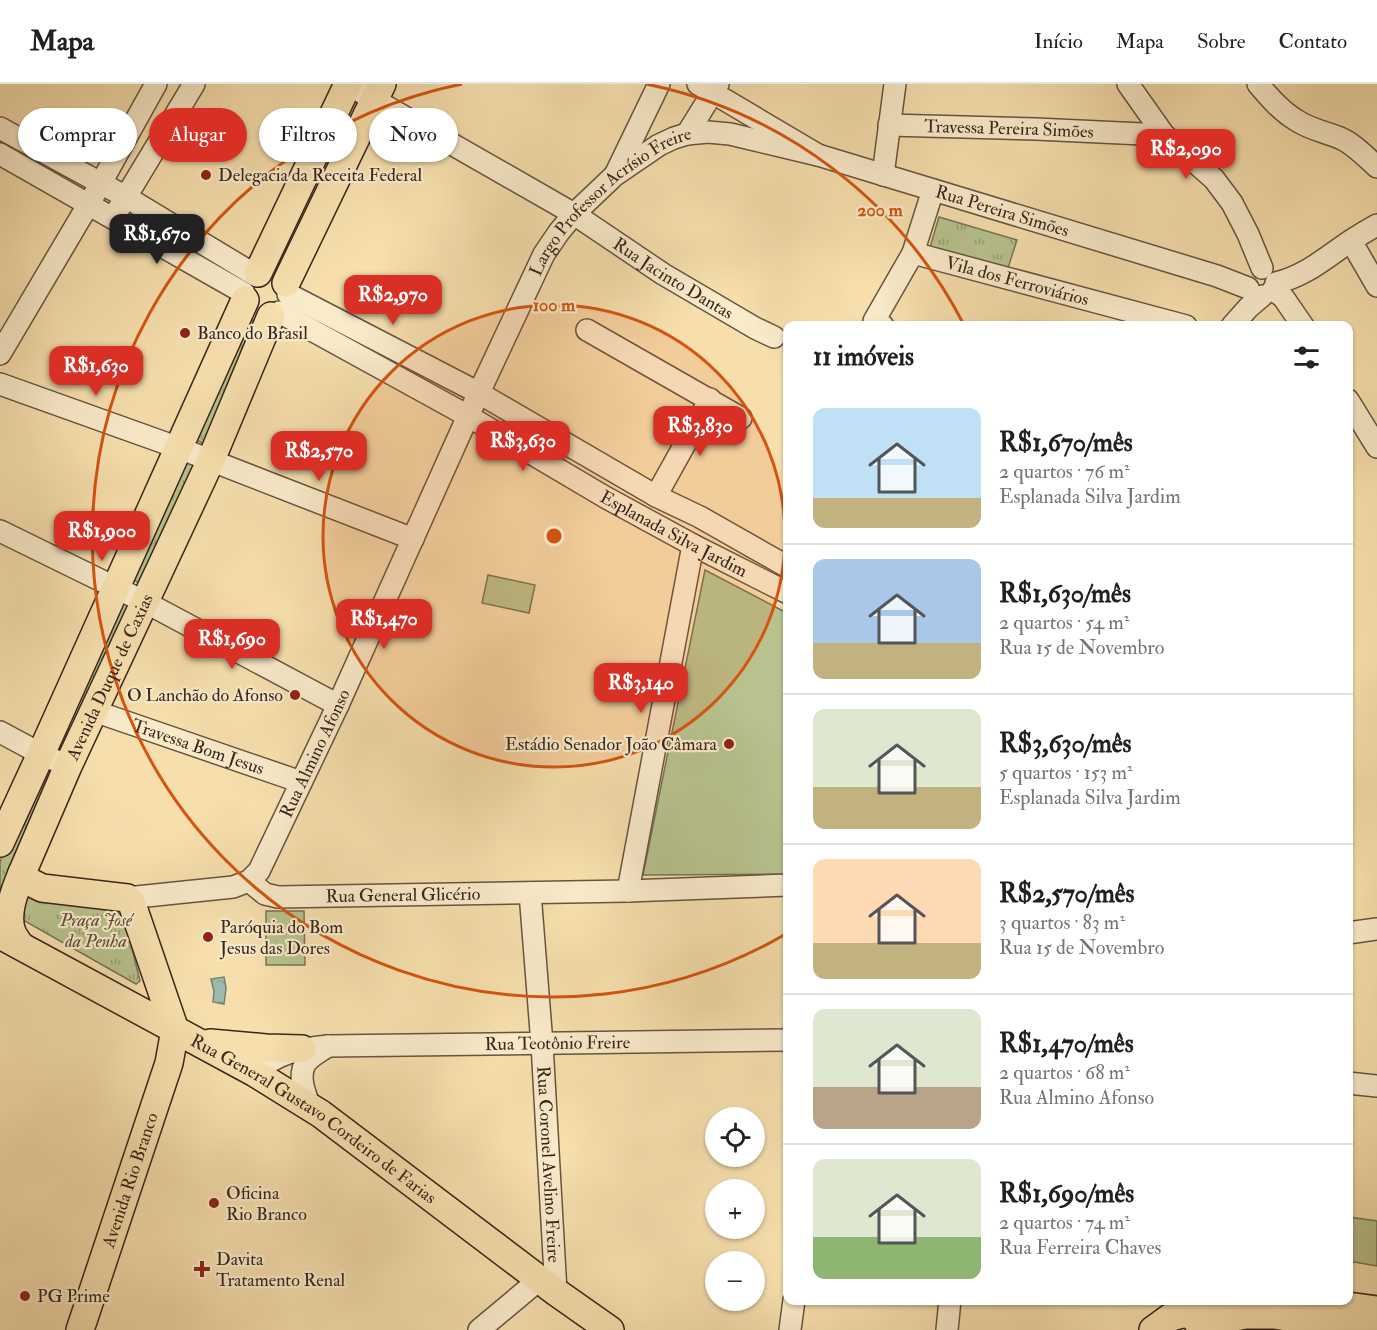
<!DOCTYPE html>
<html lang="pt">
<meta charset="utf-8">
<style>
:root{--surface:#fff;--page:#f6f6f6;--text:#202124;--muted:#757577;--line:#e0e0e0;--accent:#d93025}
body{margin:0;font-family:"IM FELL Double Pica",serif;background:var(--page);color:var(--text);height:100vh;display:flex;flex-direction:column;font-size:22px;white-space:nowrap}
*{box-sizing:border-box;margin:0}
p{font-size:20px;color:var(--muted)}
.icon{flex:none;width:33px;height:33px;fill:none;stroke:currentColor;stroke-width:2;stroke-linecap:round;stroke-linejoin:round}
.map{position:relative;flex:1;overflow:hidden}
.drawer{position:absolute;left:783px;top:237px;width:570px;height:984px;display:flex;flex-direction:column;background:var(--surface);border-radius:12px;box-shadow:0 2px 4px #0004}
.drawer>*{flex:none}
.top-card{position:absolute;left:18px;top:24px;width:570px;height:54px;display:flex;gap:12px}
.tools{position:absolute;left:705px;top:1023px;display:grid;gap:12px}
.tools a{display:grid;place-items:center;width:60px;height:60px;border-radius:50%;background:var(--surface);box-shadow:0 2px 4px #0004;font-size:30px}
.price{position:absolute;translate:-50% -51px;padding:0 14px;border-radius:12px;background:var(--accent);color:#fff;font-size:20px;line-height:39px;filter:drop-shadow(0 2px 3px #0008)}
.price::after{content:'';position:absolute;left:50%;top:36px;width:18px;height:14px;margin-left:-9px;background:inherit;clip-path:polygon(0 0,100% 0,50% 100%)}
.price.on{background:#222;color:#fff}
ul{padding:0;list-style:none}
li{display:flex;align-items:center;gap:18px;height:150px;padding:0 30px}
li+li{border-top:2px solid var(--line)}
li span{display:grid;place-items:center;flex:none;width:168px;height:120px;border-radius:12px;color:#555}
li>.icon{margin-inline-start:auto}
span .icon{width:72px;height:72px;fill:#fffc;stroke-width:1}
li b{font-size:26px}
h2{display:flex;justify-content:space-between;align-items:center;height:72px;padding:0 30px;font-size:26px}
.chip{padding:0 21px;border-radius:27px;background:var(--surface);box-shadow:0 2px 4px #0004;font-size:21px;line-height:54px}
.chip.on{background:var(--accent);color:#fff}
header{display:flex;align-items:center;gap:36px;box-sizing:border-box;height:84px;padding:0 30px;background:var(--surface);border-bottom:2px solid var(--line)}
header strong{font-size:28px}
nav{display:flex;gap:33px;margin-inline-start:auto;font-size:21px}
.map>svg:first-child{display:block}
</style>
<header>
<strong>Mapa</strong>
<nav><a>Início</a><a>Mapa</a><a>Sobre</a><a>Contato</a></nav>
</header>
<div class="map">
<svg width="1377" height="1246" viewBox="0 0 1377 1246">
<defs>
<pattern id="park-tufts" width="24" height="20" patternUnits="userSpaceOnUse" patternTransform="scale(1.5)"><rect width="24" height="20" fill="#b7c28e"/><path d="M3 7l-1-3M5 7V3M7 7l1-3M15 17l-1-3M17 17v-4M19 17l1-3" fill="none" stroke="#969d73"/></pattern>
<pattern id="water-ripples" width="26" height="14" patternUnits="userSpaceOnUse" patternTransform="scale(1.5)"><rect width="26" height="14" fill="#9dbcae"/><path d="M2 4q2-2 4 0t4 0M15 11q2-2 4 0t4 0" fill="none" stroke="#88a195"/></pattern>
</defs>
<rect width="100%" height="100%" fill="#f6dead"/>
<filter id="stains"><feTurbulence type="fractalNoise" baseFrequency=".00333" numOctaves="4"/><feColorMatrix values="0 0 0 0 .2 0 0 0 0 .09 0 0 0 0 .02 0 0 0 .5 -.17"/></filter>
<radialGradient id="worn" r=".72"><stop offset=".6" stop-color="#630" stop-opacity="0"/><stop offset="1" stop-color="#630" stop-opacity=".3"/></radialGradient>
<g fill="#b7c28e" stroke="#777455" stroke-width="1.5">
<path d="M705 486 787 529V790L643 791Z"/>
<path d="M488 491 535 501 529 529 482 519Z"/>
<path d="M266 827H304L305 881H266Z"/>
<path d="M1349 1133 1377 1137V1182L1349 1177Z"/>
</g>
<g fill="url(#park-tufts)" stroke="#777455" stroke-width="1.5">
<path d="M939 133 1017 156 1007 187 930 163Z"/>
<path d="M246 233 263 241 209 363 190 352Z"/>
<path d="M184 375 197 381 143 501 128 493Z"/>
<path d="M117 516 133 524 66 668 52 660Z"/>
<path d="M42 678 56 686 9 786 103 819 124 832 140 897 136 900 0 823V778L38 683Z"/>
</g>
<path fill="url(#water-ripples)" stroke="#748074" stroke-width="1.5" d="M224 893 226 904 224 920 213 918 214 907 211 895Z"/>
<g fill="none" stroke-linecap="round" stroke-linejoin="round">
<g stroke="#675440" stroke-width="24">
<g id="minor">
<path id="s1" d="M347 0 574 130 663 190 755 244 774 253"/>
<path id="s2" d="M698 0 818 71 1217 192 1248 204"/>
<path d="M1128 0 1164 51 1214 95 1232 119 1248 150 1262 184"/>
<path d="M1258 0C1269 13 1281 27 1296 36 1309 45 1325 48 1340 54 1354 60 1366 73 1377 83"/>
<path id="s3" d="M889 41 1036 45 1164 51"/>
<path d="M0 44 126 113 255 191"/>
<path d="M687 50 718 0"/>
<path d="M0 70 244 209"/>
<path d="M616 89 659 0"/>
<path d="M883 91 895 0"/>
<path id="s4" d="M933 106 913 169 1186 242"/>
<path d="M118 126 194 0"/>
<path d="M1351 157 1377 202"/>
<path d="M1276 199C1305 192 1324 175 1349 158 1358 152 1368 146 1377 141"/>
<path d="M1273 206 1283 213 1303 242"/>
<path d="M288 210 479 309 656 412 700 433 788 483"/>
<path id="s5" d="M279 228 468 332 605 413 693 461 788 509"/>
<path d="M883 242 874 237 913 169"/>
<path d="M1232 242 1248 224 1262 212"/>
<path d="M587 246 741 334"/>
<path d="M0 270 101 99 156 0"/>
<path d="M0 300 179 364 413 455"/>
<path d="M1348 316 1377 363"/>
<path d="M656 412 710 315"/>
<path d="M0 447 145 518 338 621"/>
<path id="s6" d="M94 627 301 698"/>
<path d="M0 648 41 670 68 682"/>
<path id="s7" d="M249 797 265 810 278 813 628 807 788 801"/>
<path d="M628 807 693 461"/>
<path id="s8" d="M530 809 542 960 556 1208"/>
<path id="s9" d="M127 814 233 803 249 797 259 787 338 621 468 332 544 170 559 148 574 130 615 91 659 61 674 54 687 50 708 48 730 50 818 71"/>
<path d="M1348 849 1377 845"/>
<path id="s10" d="M255 989C278 968 299 965 328 962L788 956"/>
<path d="M1348 999 1377 1002"/>
<path d="M310 1023C305 1010 298 993 305 980 309 973 321 967 328 962"/>
<path d="M479 1246 540 1195"/>
<path d="M790 1246 794 1216"/>
<path d="M947 1246 950 1216"/>
</g>
</g>
<g stroke="#37261c" stroke-width="30">
<g id="major">
<path d="M258 189 348 0"/>
<path d="M286 199 382 0"/>
<path d="M0 759 41 670 245 216"/>
<path id="s11" d="M0 851 255 989 321 1030 556 1208 610 1246"/>
<path d="M20 861C17 857 14 853 12 848 5 830 15 806 22 789"/>
<path d="M210 959 266 964 302 965"/>
<path d="M1205 1216 1199 1219 1194 1227 1196 1236 1203 1242H1213L1220 1236 1222 1227 1217 1219 1211 1216"/>
<path d="M1310 1217 1377 1226"/>
<path d="M1220 1236 1245 1231H1274L1377 1246"/>
<path id="s12" d="M80 1246 169 979 175 946 132 820 127 814 42 804 28 797 22 789 68 682 211 376 271 232"/>
<path d="M1153 1246 1171 1233 1194 1227"/>
</g>
</g>
<use href="#minor" stroke="#f9eaca" stroke-width="21"/>
<use href="#major" stroke="#f6dead" stroke-width="27"/>
</g>
<circle cx="554" cy="452" r="231" fill="#d6540e" fill-opacity=".12"/>
<g fill="none" stroke="#d6540e" stroke-width="3">
<circle cx="554" cy="452" r="231"/>
<path d="M784 851A461 461 0 1 1 462 0M646 0A461 461 0 0 1 963 239"/>
</g>
<g fill="#8f2418" stroke="#f9eaca" stroke-width="2">
<circle cx="206" cy="91" r="6"/>
<circle cx="185" cy="249" r="6"/>
<circle cx="295" cy="611" r="6"/>
<circle cx="729" cy="660" r="6"/>
<circle cx="208" cy="853" r="6"/>
<circle cx="214" cy="1119" r="6"/>
<path d="M199 1176h6v6h6v6h-6v6h-6v-6h-6v-6h6z"/>
<circle cx="25" cy="1212" r="6"/>
</g>
<g text-anchor="middle" dominant-baseline="central" stroke-width="4.5" stroke-linejoin="round" paint-order="stroke">
<g font-size="18" fill="#37261c" stroke="#f9eaca">
<text stroke="none"><textPath href="#s3" startOffset="120">Travessa Pereira Simões</textPath></text>
<text stroke="none"><textPath href="#s9" startOffset="903">Largo Professor Acrísio Freire</textPath></text>
<text stroke="none"><textPath href="#s2" startOffset="332">Rua Pereira Simões</textPath></text>
<text stroke="none"><textPath href="#s1" startOffset="380">Rua Jacinto Dantas</textPath></text>
<text stroke="none"><textPath href="#s4" startOffset="174">Vila dos Ferroviários</textPath></text>
<text stroke="none"><textPath href="#s5" startOffset="453">Esplanada Silva Jardim</textPath></text>
<text stroke="none"><textPath href="#s12" startOffset="782">Avenida Duque de Caxias</textPath></text>
<text stroke="none"><textPath href="#s6" startOffset="110">Travessa Bom Jesus</textPath></text>
<text stroke="none"><textPath href="#s9" startOffset="268">Rua Almino Afonso</textPath></text>
<text stroke="none"><textPath href="#s7" startOffset="159">Rua General Glicério</textPath></text>
<text stroke="none"><textPath href="#s10" startOffset="309">Rua Teotônio Freire</textPath></text>
<text stroke="none"><textPath href="#s11" startOffset="364">Rua General Gustavo Cordeiro de Farias</textPath></text>
<text stroke="none"><textPath href="#s8" startOffset="272">Rua Coronel Avelino Freire</textPath></text>
<text stroke="none"><textPath href="#s12" startOffset="158">Avenida Rio Branco</textPath></text>
</g>
<g font-size="18" fill="#37261c" stroke="#f9eaca" text-anchor="start">
<text x="218" y="91">Delegacia da Receita Federal</text>
<text x="197" y="249">Banco do Brasil</text>
<text x="283" y="611" text-anchor="end">O Lanchão do Afonso</text>
<text x="717" y="660" text-anchor="end">Estádio Senador João Câmara</text>
<text x="220" y="843">Paróquia do Bom<tspan x="220" dy="21">Jesus das Dores</tspan></text>
<text x="226" y="1109">Oficina<tspan x="226" dy="21">Rio Branco</tspan></text>
<text x="216" y="1175">Davita<tspan x="216" dy="21">Tratamento Renal</tspan></text>
<text x="37" y="1212">PG Prime</text>
</g>
<g font-size="18" font-style="italic" fill="#574d38" stroke="#f9eaca">
<text x="96" y="836">Praça José<tspan x="96" dy="21">da Penha</tspan></text>
</g>
</g>
<circle cx="554" cy="452" r="9" fill="#d6540e" stroke="#f9eaca" stroke-width="3"/>
<g font-size="18" text-anchor="middle" font-weight="bold" fill="#d6540e" stroke="#f9eaca" stroke-width="4.5" stroke-linejoin="round" paint-order="stroke">
<text x="880" y="132">200 m</text>
<text x="554" y="227">100 m</text>
</g>
<rect width="100%" height="100%" filter="url(#stains)"/>
<rect width="100%" height="100%" fill="url(#worn)"/>
</svg>
<div class="tools">
<a><svg class="icon" aria-label="locate" viewBox="0 0 24 24"><circle cx="12" cy="12" r="6"/><path d="M12 2v4M12 18v4M2 12h4M18 12h4"/></svg></a>
<a>+</a>
<a>−</a>
</div>
<b class="price" style="left:1186px;top:96px">R$2,090</b>
<b class="price on" style="left:157px;top:181px">R$1,670</b>
<b class="price" style="left:393px;top:242px">R$2,970</b>
<b class="price" style="left:96px;top:313px">R$1,630</b>
<b class="price" style="left:700px;top:373px">R$3,830</b>
<b class="price" style="left:523px;top:388px">R$3,630</b>
<b class="price" style="left:319px;top:398px">R$2,570</b>
<b class="price" style="left:102px;top:478px">R$1,900</b>
<b class="price" style="left:384px;top:566px">R$1,470</b>
<b class="price" style="left:232px;top:586px">R$1,690</b>
<b class="price" style="left:641px;top:630px">R$3,140</b>
<div class="top-card">
<a class="chip">Comprar</a>
<a class="chip on">Alugar</a>
<a class="chip">Filtros</a>
<a class="chip">Novo</a>
</div>
<section class="drawer">
<h2>11 imóveis<svg class="icon" aria-label="filters" viewBox="0 0 24 24"><path d="M4 7h16M4 17h16"/><circle cx="9" cy="7" r="2"/><circle cx="15" cy="17" r="2"/></svg></h2>
<ul>
<li><span style="background:linear-gradient(#bfe0f5 75%,#c2b280 0)"><svg class="icon" aria-label="home" viewBox="0 0 24 24"><path d="M3 11l9-7 9 7M6 9v11h12V9"/></svg></span><div><b>R$1,670/mês</b><p>2 quartos · 76 m²</p><p>Esplanada Silva Jardim</p></div></li>
<li><span style="background:linear-gradient(#a9c7e8 70%,#c2b280 0)"><svg class="icon" aria-label="home" viewBox="0 0 24 24"><path d="M3 11l9-7 9 7M6 9v11h12V9"/></svg></span><div><b>R$1,630/mês</b><p>2 quartos · 54 m²</p><p>Rua 15 de Novembro</p></div></li>
<li><span style="background:linear-gradient(#dfe7d0 65%,#c2b280 0)"><svg class="icon" aria-label="home" viewBox="0 0 24 24"><path d="M3 11l9-7 9 7M6 9v11h12V9"/></svg></span><div><b>R$3,630/mês</b><p>5 quartos · 153 m²</p><p>Esplanada Silva Jardim</p></div></li>
<li><span style="background:linear-gradient(#ffd9b3 70%,#c2b280 0)"><svg class="icon" aria-label="home" viewBox="0 0 24 24"><path d="M3 11l9-7 9 7M6 9v11h12V9"/></svg></span><div><b>R$2,570/mês</b><p>3 quartos · 83 m²</p><p>Rua 15 de Novembro</p></div></li>
<li><span style="background:linear-gradient(#dfe7d0 65%,#b9a48a 0)"><svg class="icon" aria-label="home" viewBox="0 0 24 24"><path d="M3 11l9-7 9 7M6 9v11h12V9"/></svg></span><div><b>R$1,470/mês</b><p>2 quartos · 68 m²</p><p>Rua Almino Afonso</p></div></li>
<li><span style="background:linear-gradient(#dfe7d0 65%,#8fb573 0)"><svg class="icon" aria-label="home" viewBox="0 0 24 24"><path d="M3 11l9-7 9 7M6 9v11h12V9"/></svg></span><div><b>R$1,690/mês</b><p>2 quartos · 74 m²</p><p>Rua Ferreira Chaves</p></div></li>
</ul>
</section>
</div>
